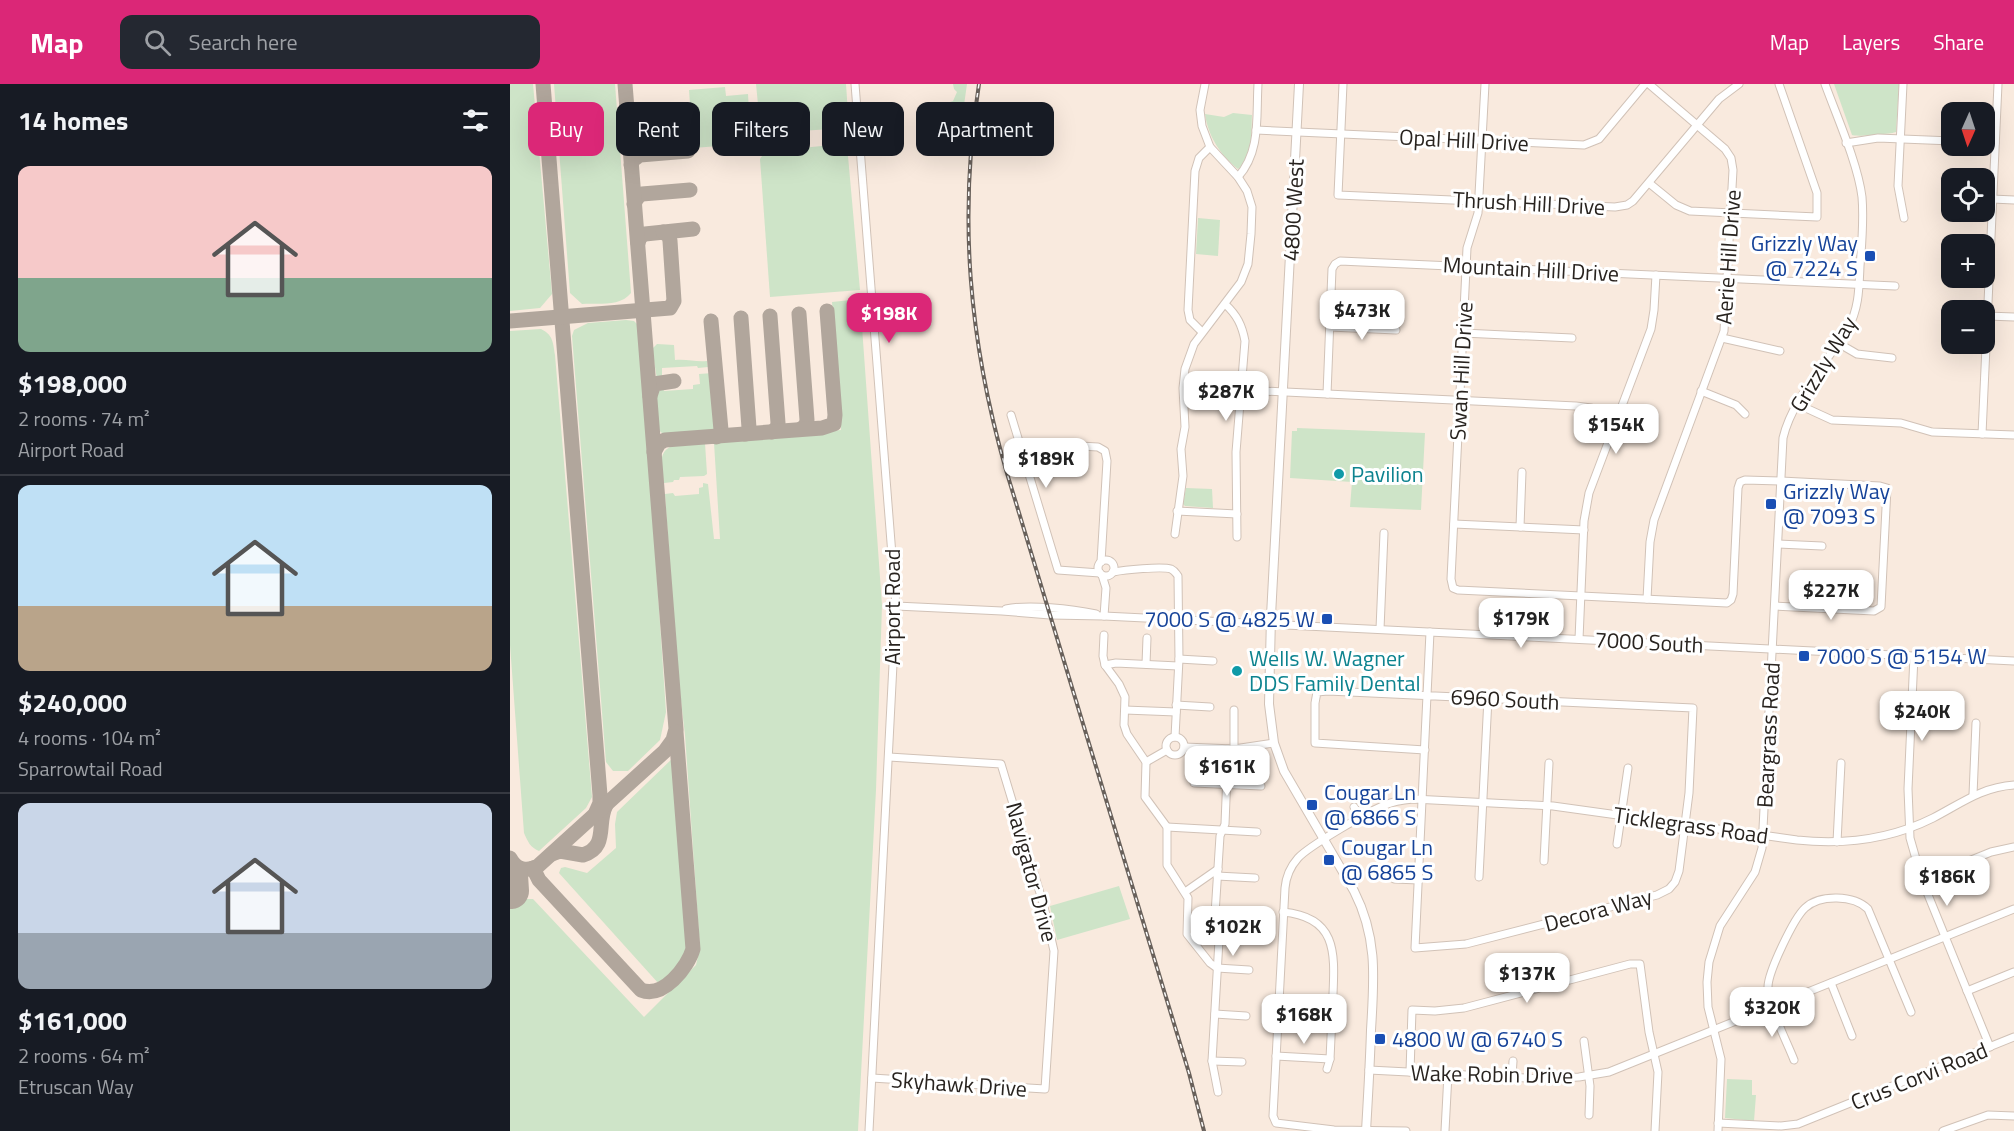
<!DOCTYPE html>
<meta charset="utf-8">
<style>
:root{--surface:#171b24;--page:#242831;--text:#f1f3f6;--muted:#9ea1a6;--line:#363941;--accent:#db2777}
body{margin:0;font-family:"Titillium Web",sans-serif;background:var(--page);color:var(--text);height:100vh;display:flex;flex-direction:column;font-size:22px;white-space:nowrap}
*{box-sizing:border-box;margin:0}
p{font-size:20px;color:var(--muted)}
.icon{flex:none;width:33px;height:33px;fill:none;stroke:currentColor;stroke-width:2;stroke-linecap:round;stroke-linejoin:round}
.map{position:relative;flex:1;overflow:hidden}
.side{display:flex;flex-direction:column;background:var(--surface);width:510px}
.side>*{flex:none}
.banner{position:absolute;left:18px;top:18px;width:570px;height:54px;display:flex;gap:12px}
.needle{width:39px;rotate:183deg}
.fabs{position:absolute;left:1431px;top:18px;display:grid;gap:12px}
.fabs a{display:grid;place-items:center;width:54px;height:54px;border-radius:12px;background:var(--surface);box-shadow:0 6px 24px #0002;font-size:30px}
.price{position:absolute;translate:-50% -51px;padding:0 14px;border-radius:12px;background:#fff;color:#222;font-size:20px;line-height:39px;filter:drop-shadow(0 2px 3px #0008)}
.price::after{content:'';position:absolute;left:50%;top:36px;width:18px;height:14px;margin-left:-9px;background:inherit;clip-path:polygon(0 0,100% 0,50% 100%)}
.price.on{background:var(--accent);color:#fff}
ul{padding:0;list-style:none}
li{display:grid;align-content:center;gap:12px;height:318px;padding:0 18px}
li+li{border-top:2px solid var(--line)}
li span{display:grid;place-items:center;height:186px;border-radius:12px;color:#555}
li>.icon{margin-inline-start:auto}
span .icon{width:108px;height:108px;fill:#fffc;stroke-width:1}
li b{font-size:26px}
h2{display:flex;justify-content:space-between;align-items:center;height:72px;padding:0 18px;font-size:26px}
.chip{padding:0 21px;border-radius:12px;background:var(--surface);box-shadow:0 6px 24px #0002;font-size:21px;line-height:54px}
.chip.on{background:var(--accent);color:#fff}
header{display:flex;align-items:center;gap:36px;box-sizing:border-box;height:84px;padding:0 30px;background:var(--accent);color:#fff}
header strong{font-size:28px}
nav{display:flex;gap:33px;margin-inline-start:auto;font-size:21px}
.search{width:420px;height:54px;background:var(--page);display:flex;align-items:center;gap:15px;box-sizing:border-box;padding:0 21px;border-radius:12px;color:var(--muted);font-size:22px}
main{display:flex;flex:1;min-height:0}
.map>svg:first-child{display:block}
</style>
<header>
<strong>Map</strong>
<div class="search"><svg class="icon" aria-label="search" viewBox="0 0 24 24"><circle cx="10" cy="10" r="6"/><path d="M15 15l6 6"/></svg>Search here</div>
<nav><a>Map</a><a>Layers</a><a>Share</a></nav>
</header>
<main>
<section class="side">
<h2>14 homes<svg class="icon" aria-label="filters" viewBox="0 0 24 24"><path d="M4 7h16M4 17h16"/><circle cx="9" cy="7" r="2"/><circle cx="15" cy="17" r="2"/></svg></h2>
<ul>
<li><span style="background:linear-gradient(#f6c9c9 60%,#7fa58c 0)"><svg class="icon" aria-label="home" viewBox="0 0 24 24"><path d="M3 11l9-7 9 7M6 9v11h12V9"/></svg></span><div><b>$198,000</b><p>2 rooms · 74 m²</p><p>Airport Road</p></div></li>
<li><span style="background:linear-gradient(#bfe0f5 65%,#b9a48a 0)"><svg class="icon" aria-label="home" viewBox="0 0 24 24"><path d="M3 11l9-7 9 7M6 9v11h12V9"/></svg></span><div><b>$240,000</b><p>4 rooms · 104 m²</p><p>Sparrowtail Road</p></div></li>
<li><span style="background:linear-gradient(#c9d6e8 70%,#9aa5b1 0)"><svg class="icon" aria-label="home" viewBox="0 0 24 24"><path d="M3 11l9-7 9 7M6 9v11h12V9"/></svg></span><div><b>$161,000</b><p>2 rooms · 64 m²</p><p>Etruscan Way</p></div></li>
</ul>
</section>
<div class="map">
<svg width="1504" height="1047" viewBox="0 0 1504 1047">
<rect width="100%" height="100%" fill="#f9eade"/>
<g fill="#cee4c8">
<path d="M0 0H23L42 210 30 224 0 227Z"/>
<path d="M44 0H105L121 209C110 223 89 219 72 220L60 209Z"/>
<path d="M246 0H336L339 44 256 49 250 41Z"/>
<path d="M443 0H457L451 42 439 43 438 24 440 18 443 17 447 8 444 5Z"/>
<path d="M1324 0H1389L1386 48C1382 50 1346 53 1342 51Z"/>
<path d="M215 3 216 12 238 10 240 46 221 47 222 61 183 64 179 6Z"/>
<path d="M723 29 742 31C741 47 744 76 728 85 711 72 698 52 695 30L714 33Z"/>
<path d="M332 60 337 61 350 206 260 213 250 75 254 69 261 67Z"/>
<path d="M688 134 710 136 708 172 686 170Z"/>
<path d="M350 215 372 521 366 706 348 1047H0V815H23L134 933 186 881 190 864 175 651 167 582 155 410 163 409 165 412 189 410V404L193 403V399L198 400 204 455H210L204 359 208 356 331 346 322 218Z"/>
<path d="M116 236 124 237 130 243 156 628 150 656 118 687H103L96 678 62 252 64 246 78 239Z"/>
<path d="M31 245C43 251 43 258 45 271L82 713 76 724 29 767C20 763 18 758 14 749L0 561V247Z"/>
<path d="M147 260 164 261 165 276C178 275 185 278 197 277L198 283 188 284 187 282 152 284V293L147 295 142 265Z"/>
<path d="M203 289 206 342 201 349 163 353C156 352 152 350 148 345L146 304 152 302 154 307 183 305V301L190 300 189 290Z"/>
<path d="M787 344 915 349 911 426 840 423 842 398 780 394 782 347H787Z"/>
<path d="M190 357 195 359 197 390 194 392 170 393 169 396H164L163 398 154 399C145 362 158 360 190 357Z"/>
<path d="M676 404 702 405 703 424 675 422 673 420Z"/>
<path d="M165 672V704L178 866C175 881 159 890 149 900L49 789 51 784 55 783 77 789 106 764 105 740 107 728Z"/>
<path d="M609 802 620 835 547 856 540 822Z"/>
<path d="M1217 995 1242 996V1011H1246L1244 1037 1215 1034Z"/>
</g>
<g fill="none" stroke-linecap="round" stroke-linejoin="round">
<g stroke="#b1a69c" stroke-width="15">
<path d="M33 0 90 711V719L86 728"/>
<path d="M118 42 121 36 126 32 174 28"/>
<path d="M121 81 123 76 130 71 178 67"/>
<path d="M124 120 127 114 132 110 180 106"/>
<path d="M128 159 130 153 135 150 183 145"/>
<path d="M289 230 297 336 296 341 291 345"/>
<path d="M260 232 268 339 267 344 262 348"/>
<path d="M231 234 239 344V347L235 350"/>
<path d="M0 237 160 224 164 217 160 157 159 152 153 148"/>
<path d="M201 237 211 346 210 351 206 353"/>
<path d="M140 312 144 300 164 297"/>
<path d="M144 368 149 359 155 356 312 344 324 340 325 331 317 227"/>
<path d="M42 770 50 767 73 771C99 763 86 739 96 721"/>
<path d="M0 774C6 786 17 788 28 782L155 667 163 656 166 645 115 0"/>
<path d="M23 784 29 796 131 906C153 915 178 883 183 865L166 648"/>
</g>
<path stroke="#b1a69c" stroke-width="36" d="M0 791 1 807"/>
<g stroke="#d1c2b7" stroke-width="9">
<g id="minor">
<path d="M345 0 386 522 359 1047"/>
<path d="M833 0 828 111 1105 123 1117 121 1123 117 1209 15 1229 0"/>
<path d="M975 0 968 129 957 164 941 495 943 504 948 506 1217 519 1221 516 1223 510 1228 404 1230 398 1235 396 1271 397 1370 402 1377 404 1371 523 1364 527 1265 522"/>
<path d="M1393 0 1388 102 1394 134"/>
<path d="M746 46 1074 61 1089 55 1135 0"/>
<path d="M1336 59 1368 54 1442 57"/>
<path d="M1474 59H1485"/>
<path d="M728 93C751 67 746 34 748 0"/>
<path d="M1139 99 1166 121 1180 127 1307 133V109L1269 0"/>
<path d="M1482 115 1504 116"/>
<path d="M715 220C727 231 732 241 735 257L726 368 727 453"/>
<path d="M1477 232 1504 233"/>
<path d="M820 243 886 246"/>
<path d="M692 248 680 236 678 226 685 87 689 74 700 63"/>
<path d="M953 249 1062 254"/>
<path d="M1212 254 1270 267"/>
<path d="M1328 259 1347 270 1382 274"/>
<path d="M732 306 1066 322 1081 324 1107 334"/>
<path d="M1191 307 1226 321 1235 330"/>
<path d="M817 310 822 185 825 180 830 177 1385 202"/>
<path d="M1287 320 1322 336 1391 339 1422 348 1504 351"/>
<path d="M501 331 548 486 590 489"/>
<path d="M1472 350 1488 0"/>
<path d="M511 366 533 360 588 363 595 367 597 377 591 478"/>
<path d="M667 427 727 430"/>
<path d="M944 440 1074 446"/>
<path d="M1010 443 1012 388"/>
<path d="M665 450 673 392 671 365 675 343 673 304 675 285 684 260 731 198 738 180 741 150 742 123 737 107 728 93 700 63 692 42 690 26 695 0"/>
<path d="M1268 460 1312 462"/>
<circle cx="596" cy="484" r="8"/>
<path d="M603 488C614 486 652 482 661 485 665 487 665 488 668 492L669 575 665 653"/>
<path d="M592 491 596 504 594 532"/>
<path d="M1137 515 1140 458 1144 436 1214 247 1223 86 1221 74 1215 65 1139 0"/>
<path d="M386 522 492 527 540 531 594 532 1504 577"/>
<path d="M496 525C519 520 562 525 586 530"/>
<path d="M870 545 874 449"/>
<path d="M594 551 593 572 595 581 609 600 615 613 614 641 617 650 636 678 635 713 657 743V781L678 814 677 850 700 879 707 884 739 886"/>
<path d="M1069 555 1074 437 1079 409 1141 245 1144 226 1146 191"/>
<path d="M1404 572 1398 705 1400 754 1412 796 1480 963"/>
<path d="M669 575 703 577"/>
<path d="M636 580 637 554"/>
<path d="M595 581 606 579 668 582"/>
<path d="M1377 618 1402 619"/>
<path d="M666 621 700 623"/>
<path d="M615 626 666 628"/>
<path d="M724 626V665"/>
<circle cx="665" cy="662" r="9"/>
<path d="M674 663 724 665 764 659"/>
<path d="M915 666 805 659V619L807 608 818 607C940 613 1061 618 1183 624L1179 709 1169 787 1165 798 1159 805 1147 811 956 860 905 864C910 759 915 653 920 548"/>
<path d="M636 678 657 666"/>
<path d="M684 699 751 702"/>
<path d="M1463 711 1466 639"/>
<path d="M844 723 851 734"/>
<path d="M657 743 747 748"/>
<path d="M1327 758 1331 679"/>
<path d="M1107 760 1118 684"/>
<path d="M1034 777 1039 679"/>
<path d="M707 792 745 794"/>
<path d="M969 793 978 614"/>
<path d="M884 795 909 796"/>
<path d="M1412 796 1481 768 1504 763"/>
<path d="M675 808 708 785"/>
<path d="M773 828C826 833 825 867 823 910 822 932 821 953 820 975L817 985"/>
<path d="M710 839 742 840"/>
<path d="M1321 899 1342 952"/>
<path d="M1457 907 1504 888"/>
<path d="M705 930 736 932"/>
<path d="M1074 957 1080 1002 1079 1031"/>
<path d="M766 972 820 975"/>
<path d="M1284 976C1277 958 1258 921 1258 903 1258 888 1284 834 1295 824 1310 810 1344 811 1358 825L1401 928"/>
<path d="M702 977 732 978"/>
<path d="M859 986 1036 995 1069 993 1099 988 1504 825"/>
<path d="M900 988 902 926 925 927 954 924 1120 880H1130L1139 948 1148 988 1145 1047"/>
<path d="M1002 993 1003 977"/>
<path d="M362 994 535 1005 544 867 533 819 491 680 379 673"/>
<path d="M708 1008 702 977 710 839 705 830 710 752 715 740 718 665"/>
<path d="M1208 1039 1271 1042 1288 1040 1504 953"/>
<path d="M896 1047 824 1046 766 1039 763 1032 775 804C776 793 780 783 788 774 799 762 859 727 875 721 884 717 893 716 903 715L1043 722 1287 756C1334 761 1381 755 1423 734 1450 720 1472 703 1504 701"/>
<path d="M935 1047 938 990"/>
<path d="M1208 1047 1211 975 1198 923 1197 898 1199 878 1210 842 1245 788 1252 764 1273 354C1282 315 1317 279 1338 244 1349 225 1349 204 1350 182 1352 159 1354 136 1352 113 1348 80 1327 33 1315 0"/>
<path d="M1433 1047 1478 1031 1504 1032"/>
</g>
</g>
<g stroke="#d1c2b7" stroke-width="10">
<path id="major" d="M789 0 761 532 759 620 764 659 774 687 844 807C868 854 864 895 861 946 860 980 858 1013 856 1047"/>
</g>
<use href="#minor" stroke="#fff" stroke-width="7"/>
<use href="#major" stroke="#fff" stroke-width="8"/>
<g stroke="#69615b" stroke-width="4">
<path id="rail" d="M469 0C448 133 459 257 496 386L679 989 694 1047"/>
</g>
<use href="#rail" stroke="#fff" stroke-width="1.5" stroke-dasharray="4.5" stroke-linecap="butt"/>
</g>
<g fill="#1a4fb4" stroke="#fff" stroke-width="2">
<rect x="1354" y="166" width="12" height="12" rx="3"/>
<rect x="1255" y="414" width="12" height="12" rx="3"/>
<rect x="811" y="529" width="12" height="12" rx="3"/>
<rect x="1288" y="566" width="12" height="12" rx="3"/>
<rect x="796" y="715" width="12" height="12" rx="3"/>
<rect x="813" y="770" width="12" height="12" rx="3"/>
<rect x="864" y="949" width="12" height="12" rx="3"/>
</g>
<g fill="#0f9aa8" stroke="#fff" stroke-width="2">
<circle cx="829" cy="390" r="6"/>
<circle cx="727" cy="587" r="6"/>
</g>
<g text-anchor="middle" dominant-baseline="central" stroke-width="6" stroke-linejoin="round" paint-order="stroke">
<g font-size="22" fill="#28231f" stroke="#fff">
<text transform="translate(954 56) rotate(3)">Opal Hill Drive</text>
<text transform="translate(1019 119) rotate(3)">Thrush Hill Drive</text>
<text transform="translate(783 126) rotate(-87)">4800 West</text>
<text transform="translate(1218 173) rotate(-86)">Aerie Hill Drive</text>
<text transform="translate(1021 185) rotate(3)">Mountain Hill Drive</text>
<text transform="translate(1313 280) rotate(-59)">Grizzly Way</text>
<text transform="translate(951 287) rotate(-87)">Swan Hill Drive</text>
<text transform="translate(382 523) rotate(-90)">Airport Road</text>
<text transform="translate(1139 558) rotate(3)">7000 South</text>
<text transform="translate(995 615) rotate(3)">6960 South</text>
<text transform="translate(1258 651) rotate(-87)">Beargrass Road</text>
<text transform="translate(1181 741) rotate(8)">Ticklegrass Road</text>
<text transform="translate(522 788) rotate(75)">Navigator Drive</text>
<text transform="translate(1088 826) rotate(-15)">Decora Way</text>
<text transform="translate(982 990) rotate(1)">Wake Robin Drive</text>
<text transform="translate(1409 992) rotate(-22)">Crus Corvi Road</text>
<text transform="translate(449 1000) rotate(4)">Skyhawk Drive</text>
</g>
<g font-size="22" fill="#164399" stroke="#fff" text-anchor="start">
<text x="1348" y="159" text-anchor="end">Grizzly Way<tspan x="1348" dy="25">@ 7224 S</tspan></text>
<text x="1273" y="407">Grizzly Way<tspan x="1273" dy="25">@ 7093 S</tspan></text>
<text x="805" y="535" text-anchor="end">7000 S @ 4825 W</text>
<text x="1306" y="572">7000 S @ 5154 W</text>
<text x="814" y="708">Cougar Ln<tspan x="814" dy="25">@ 6866 S</tspan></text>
<text x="831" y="763">Cougar Ln<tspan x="831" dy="25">@ 6865 S</tspan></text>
<text x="882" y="955">4800 W @ 6740 S</text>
</g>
<g font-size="22" fill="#0d838f" stroke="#fff" text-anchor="start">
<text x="841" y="390">Pavilion</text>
<text x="739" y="574">Wells W. Wagner<tspan x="739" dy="25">DDS Family Dental</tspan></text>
</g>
</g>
</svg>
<div class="fabs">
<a><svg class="needle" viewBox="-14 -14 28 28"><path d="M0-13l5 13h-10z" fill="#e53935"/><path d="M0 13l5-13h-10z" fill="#9ea1a6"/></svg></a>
<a><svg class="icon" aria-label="locate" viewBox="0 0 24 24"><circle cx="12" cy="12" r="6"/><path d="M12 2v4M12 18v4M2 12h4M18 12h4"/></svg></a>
<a>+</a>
<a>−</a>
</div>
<b class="price" style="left:852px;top:257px">$473K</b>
<b class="price on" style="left:379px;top:260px">$198K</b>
<b class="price" style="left:716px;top:338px">$287K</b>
<b class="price" style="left:1106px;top:371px">$154K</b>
<b class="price" style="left:536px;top:405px">$189K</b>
<b class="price" style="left:1321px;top:537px">$227K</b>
<b class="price" style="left:1011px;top:565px">$179K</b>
<b class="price" style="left:1412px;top:658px">$240K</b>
<b class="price" style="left:717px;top:713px">$161K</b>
<b class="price" style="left:1437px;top:823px">$186K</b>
<b class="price" style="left:723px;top:873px">$102K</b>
<b class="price" style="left:1017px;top:920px">$137K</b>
<b class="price" style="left:1262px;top:954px">$320K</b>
<b class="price" style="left:794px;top:961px">$168K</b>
<div class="banner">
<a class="chip on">Buy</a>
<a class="chip">Rent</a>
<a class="chip">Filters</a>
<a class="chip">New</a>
<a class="chip">Apartment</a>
</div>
</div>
</main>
